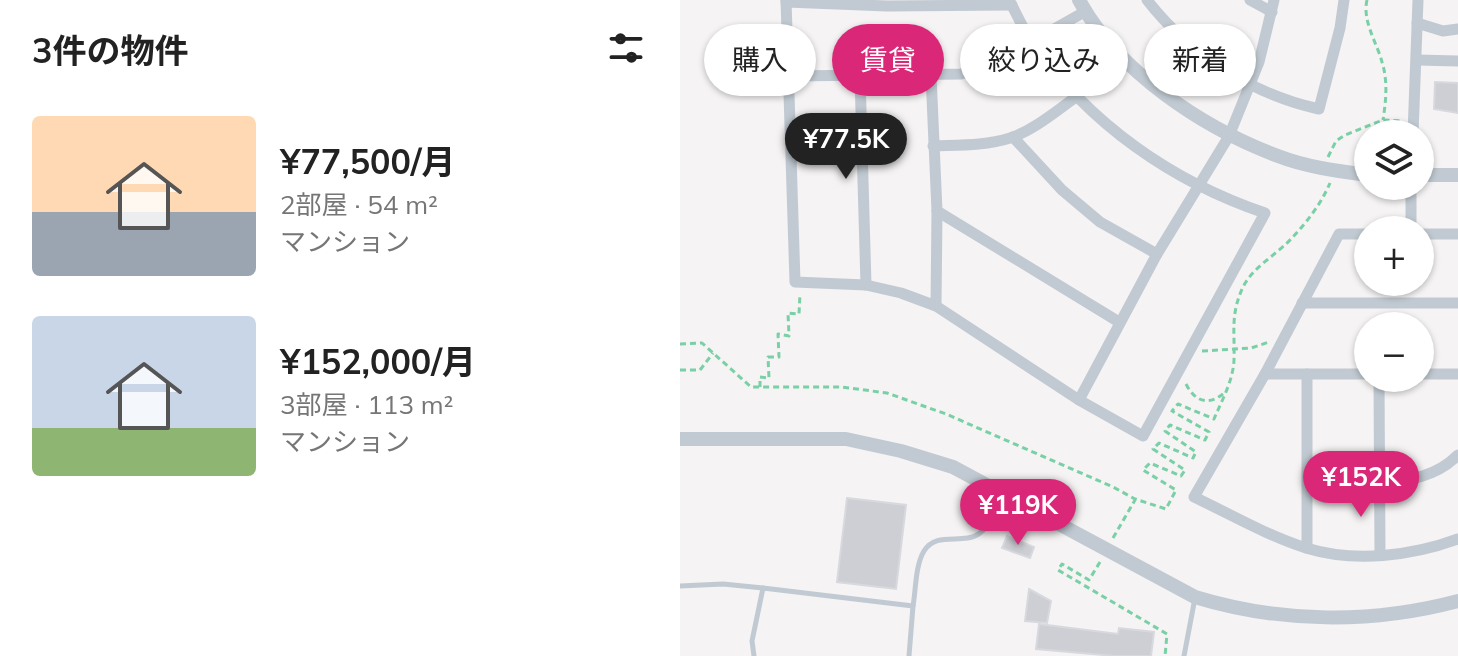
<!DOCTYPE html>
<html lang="ja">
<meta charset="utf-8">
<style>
:root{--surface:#fff;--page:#f6f6f6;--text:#222;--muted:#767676;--accent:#db2777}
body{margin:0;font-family:Mulish,"Noto Sans JP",sans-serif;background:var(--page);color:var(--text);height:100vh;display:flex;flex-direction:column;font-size:30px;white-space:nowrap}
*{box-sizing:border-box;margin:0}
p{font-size:26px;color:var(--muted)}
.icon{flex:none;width:44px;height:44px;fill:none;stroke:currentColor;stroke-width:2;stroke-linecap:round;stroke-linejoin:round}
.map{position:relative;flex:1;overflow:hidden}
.sheet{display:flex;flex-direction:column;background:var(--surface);width:680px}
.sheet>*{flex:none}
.guide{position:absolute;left:24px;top:24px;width:634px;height:72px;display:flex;gap:16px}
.controls{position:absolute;left:674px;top:120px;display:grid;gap:16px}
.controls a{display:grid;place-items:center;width:80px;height:80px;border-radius:50%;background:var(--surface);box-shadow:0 2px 6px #0004;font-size:40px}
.price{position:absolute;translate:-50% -68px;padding:0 18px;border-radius:28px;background:var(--accent);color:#fff;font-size:26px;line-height:52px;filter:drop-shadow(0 2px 4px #0008)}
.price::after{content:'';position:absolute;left:50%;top:48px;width:24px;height:18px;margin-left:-12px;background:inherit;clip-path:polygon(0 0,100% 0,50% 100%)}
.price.active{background:#222;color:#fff}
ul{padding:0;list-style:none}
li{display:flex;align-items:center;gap:24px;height:200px;padding:0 32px}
li span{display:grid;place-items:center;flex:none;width:224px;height:160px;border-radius:8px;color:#555}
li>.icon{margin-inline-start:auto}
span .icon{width:96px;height:96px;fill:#fffc;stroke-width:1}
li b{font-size:34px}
h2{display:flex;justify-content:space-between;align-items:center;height:96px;padding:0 32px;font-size:34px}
.chip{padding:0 28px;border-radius:36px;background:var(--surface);box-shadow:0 2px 6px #0004;font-size:28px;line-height:72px}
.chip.active{background:var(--accent);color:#fff}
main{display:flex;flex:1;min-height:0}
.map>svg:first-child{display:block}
</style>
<main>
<section class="sheet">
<h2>3件の物件<svg class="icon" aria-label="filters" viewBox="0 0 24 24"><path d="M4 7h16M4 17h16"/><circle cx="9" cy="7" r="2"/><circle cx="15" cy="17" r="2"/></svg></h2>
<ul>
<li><span style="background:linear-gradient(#ffd9b3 60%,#9aa5b1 0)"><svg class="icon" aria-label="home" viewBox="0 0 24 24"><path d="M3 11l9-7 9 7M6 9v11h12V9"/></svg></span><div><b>¥77,500/月</b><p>2部屋 · 54 m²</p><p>マンション</p></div></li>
<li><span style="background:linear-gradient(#c9d6e8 70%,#8fb573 0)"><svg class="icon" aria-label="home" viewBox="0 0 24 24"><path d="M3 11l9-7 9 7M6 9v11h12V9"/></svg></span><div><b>¥152,000/月</b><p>3部屋 · 113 m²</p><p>マンション</p></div></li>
</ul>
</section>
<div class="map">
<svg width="778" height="656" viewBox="0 0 778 656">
<rect width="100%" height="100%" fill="#f5f3f3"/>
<g fill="#cdcfd5" stroke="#d7d9de" stroke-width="2">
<path d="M755 82 778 83V113L754 109Z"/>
<path d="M167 498 226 505 216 589 157 582Z"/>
<path d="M327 536 354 547 350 558 322 548Z"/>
<path d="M349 589 371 601 367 623 345 621Z"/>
<path d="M359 624 438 634 439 628 474 632 471 656H435L356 649Z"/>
</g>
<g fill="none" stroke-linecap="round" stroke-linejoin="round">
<g stroke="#7ad0a6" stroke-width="3" stroke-dasharray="6 4" stroke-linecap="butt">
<path d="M687 0C682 21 697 43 702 62 708 81 706 101 703 120"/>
<path d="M648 157 656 141 665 135 703 120 722 121"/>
<path d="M0 344 22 343 71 387H162L207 393 266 414 433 487 455 499 486 509 496 490 463 470 470 463 501 476 505 470 473 449 479 443 513 458 516 452 485 431 490 425 525 440 529 432 492 411 498 404 534 419C542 400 553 381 554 360 555 332 550 315 563 287 573 267 596 255 611 239 627 222 641 204 650 183"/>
<path d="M522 351 571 348 589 342"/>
<path d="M0 370H20L33 353"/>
<path d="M506 384C515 402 529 406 544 393"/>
<path d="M80 387V377L89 378 88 357H99L98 334 109 336 108 313 119 314 120 294"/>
<path d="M433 538 455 500"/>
<path d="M420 562 409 580 382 564 378 570 487 634 485 656"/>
</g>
<g stroke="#c1cad2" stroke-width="5">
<path d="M0 586 43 584 83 588"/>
<path d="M74 656 72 641 83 588 233 606C236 590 235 566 244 551 257 530 283 546 300 533 312 524 317 509 324 497"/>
<path d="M229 656 233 606"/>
<path d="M504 656 515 598"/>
</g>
<g stroke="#c1cad2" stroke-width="11">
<path d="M106 0 115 282 186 285 221 293 256 306 399 400 463 436 585 213C493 182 409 124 353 43 343 30 337 14 329 0"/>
<path d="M467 0C508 53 573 95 639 109L660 28 664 0"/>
<path d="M570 0 592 12"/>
<path d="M106 2 207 6 332 5"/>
<path d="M737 23 763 31 778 29"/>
<path d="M737 60 778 61"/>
<path d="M251 75 257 211 256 306"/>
<path d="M109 76 281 74 312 64 406 11"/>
<path d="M180 76 186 285"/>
<path d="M733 134 738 0"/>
<path d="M333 137 382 190 420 222 477 254"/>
<path d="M253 146C279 145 305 146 330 138 354 130 376 111 396 97"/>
<path d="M257 211 439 322"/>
<path d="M731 230V186"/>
<path d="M688 234H659L585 374 514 497C550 514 588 536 626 548 675 563 732 556 778 539"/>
<path d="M740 234H778"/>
<path d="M622 303H778"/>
<path d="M585 374H688"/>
<path d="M627 374V548"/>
<path d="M740 374H778"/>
<path d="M699 378 700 555"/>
<path d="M399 400 477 254 549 136 579 62 594 0"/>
<path d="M698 483C729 480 755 478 778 455"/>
</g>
<g stroke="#c1cad2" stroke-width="14">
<path d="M399 0C438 72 523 128 598 156 626 167 658 171 688 175"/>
<path d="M740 175H778"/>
<path d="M0 439H166L221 451 273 467 515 597C600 623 692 624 778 601"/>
</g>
</g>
</svg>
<div class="controls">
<a><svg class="icon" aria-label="layers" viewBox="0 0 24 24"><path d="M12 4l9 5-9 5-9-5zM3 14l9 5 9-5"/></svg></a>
<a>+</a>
<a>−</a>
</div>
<b class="price active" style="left:166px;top:181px">¥77.5K</b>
<b class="price" style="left:681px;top:519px">¥152K</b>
<b class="price" style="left:338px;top:547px">¥119K</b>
<div class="guide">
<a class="chip">購入</a>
<a class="chip active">賃貸</a>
<a class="chip">絞り込み</a>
<a class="chip">新着</a>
</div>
</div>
</main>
